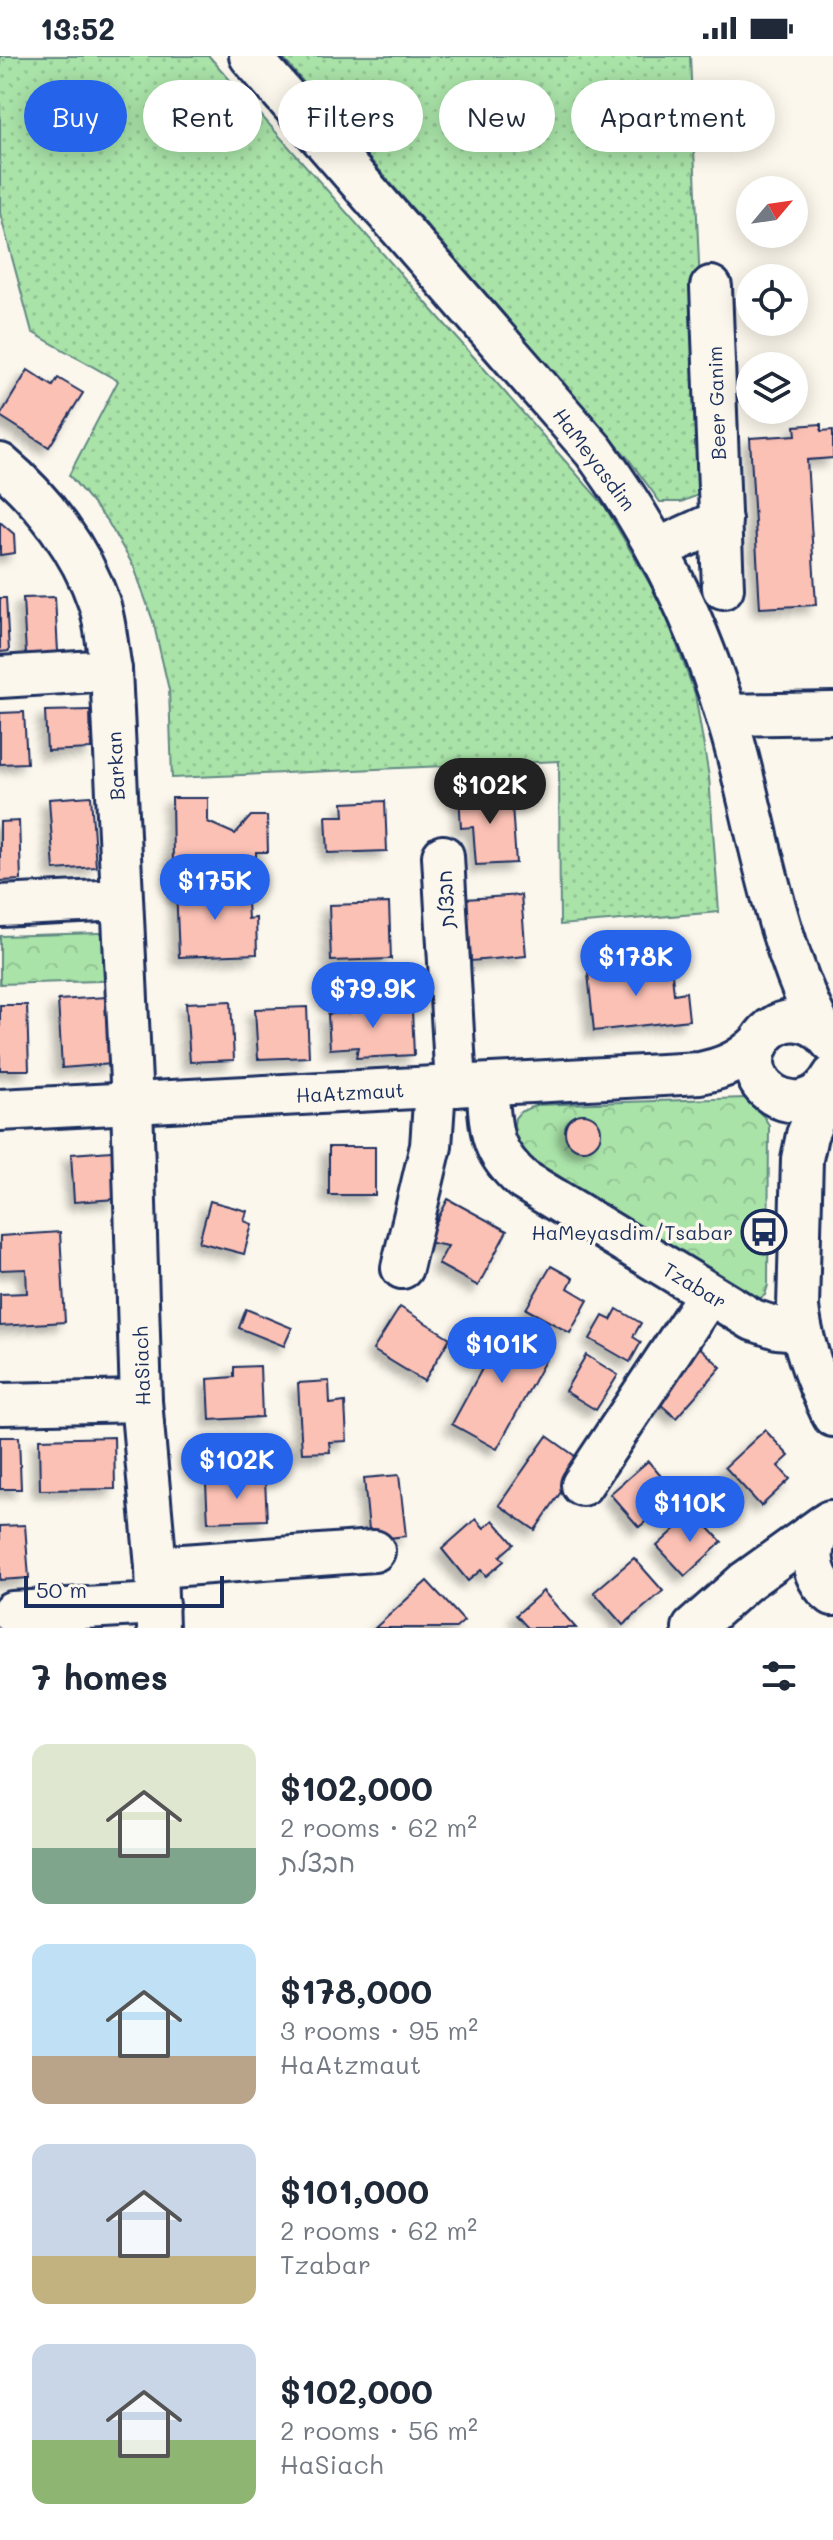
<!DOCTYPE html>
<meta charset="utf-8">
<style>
:root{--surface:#fff;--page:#f2f2f3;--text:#1f2937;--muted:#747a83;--accent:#2563eb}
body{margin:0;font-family:Mali,"Playpen Sans Hebrew",sans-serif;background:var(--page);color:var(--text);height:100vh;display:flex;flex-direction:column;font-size:30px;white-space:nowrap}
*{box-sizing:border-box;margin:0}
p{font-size:26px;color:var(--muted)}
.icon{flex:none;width:44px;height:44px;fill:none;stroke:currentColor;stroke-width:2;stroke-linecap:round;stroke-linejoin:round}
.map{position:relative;height:1572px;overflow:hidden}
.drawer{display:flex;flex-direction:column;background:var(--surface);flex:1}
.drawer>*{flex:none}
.top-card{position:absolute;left:24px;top:24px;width:786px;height:72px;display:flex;gap:16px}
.needle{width:52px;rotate:61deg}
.fabs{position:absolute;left:736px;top:120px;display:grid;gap:16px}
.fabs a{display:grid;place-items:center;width:72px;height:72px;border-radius:50%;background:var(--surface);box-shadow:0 4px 20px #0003;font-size:40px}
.scale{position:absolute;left:24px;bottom:20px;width:200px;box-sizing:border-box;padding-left:8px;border:4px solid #1b2f5e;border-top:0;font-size:22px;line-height:28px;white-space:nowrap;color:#1b2f5e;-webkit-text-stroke:6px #fbf7ec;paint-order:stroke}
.price{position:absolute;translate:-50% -68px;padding:0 18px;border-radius:28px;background:var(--accent);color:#fff;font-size:26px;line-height:52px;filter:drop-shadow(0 2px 4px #0008)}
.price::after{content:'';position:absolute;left:50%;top:48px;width:24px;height:18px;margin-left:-12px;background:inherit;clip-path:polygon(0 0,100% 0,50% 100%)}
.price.current{background:#222;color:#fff}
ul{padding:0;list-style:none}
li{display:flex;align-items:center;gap:24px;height:200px;padding:0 32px}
li span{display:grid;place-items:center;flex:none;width:224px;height:160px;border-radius:16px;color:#555}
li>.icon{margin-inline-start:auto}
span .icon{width:96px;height:96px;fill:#fffc;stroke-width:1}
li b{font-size:34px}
h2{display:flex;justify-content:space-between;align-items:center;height:96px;padding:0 32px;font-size:34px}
.pill{padding:0 28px;border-radius:36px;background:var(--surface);box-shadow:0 4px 20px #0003;font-size:28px;line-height:72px}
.pill.current{background:var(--accent);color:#fff}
.status{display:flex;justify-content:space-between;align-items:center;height:56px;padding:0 40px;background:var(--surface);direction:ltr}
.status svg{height:22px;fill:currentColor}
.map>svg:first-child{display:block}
</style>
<div class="status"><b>13:52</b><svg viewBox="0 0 49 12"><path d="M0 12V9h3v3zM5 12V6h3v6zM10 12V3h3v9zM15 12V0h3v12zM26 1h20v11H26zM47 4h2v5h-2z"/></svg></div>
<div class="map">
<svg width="833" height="1572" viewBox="0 0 833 1572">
<defs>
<pattern id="grass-dots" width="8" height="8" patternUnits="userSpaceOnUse" patternTransform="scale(2)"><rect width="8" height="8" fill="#a9e3a8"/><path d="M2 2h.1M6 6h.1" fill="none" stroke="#91c393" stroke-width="1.8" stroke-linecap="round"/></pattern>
<pattern id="park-crowns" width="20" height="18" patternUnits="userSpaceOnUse" patternTransform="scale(2)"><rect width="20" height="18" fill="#a9e3a8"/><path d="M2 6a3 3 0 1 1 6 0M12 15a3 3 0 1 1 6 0" fill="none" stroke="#91c393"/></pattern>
<filter id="shadow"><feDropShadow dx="-7" dy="7" stdDeviation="4" flood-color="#0004"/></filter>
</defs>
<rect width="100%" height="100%" fill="#fbf7ec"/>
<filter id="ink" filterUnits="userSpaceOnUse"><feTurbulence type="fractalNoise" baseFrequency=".0125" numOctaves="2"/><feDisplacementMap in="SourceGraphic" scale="16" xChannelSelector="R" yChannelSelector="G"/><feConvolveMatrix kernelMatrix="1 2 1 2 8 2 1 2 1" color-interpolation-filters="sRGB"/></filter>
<g filter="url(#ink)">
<g fill="url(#grass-dots)" stroke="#628983" stroke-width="2">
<path d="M0 0H209L604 449 662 549 695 638 709 721 719 856 560 869 559 705 172 722 169 634 153 565 134 511 108 466 69 419 118 325 32 276 0 157Z"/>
<path d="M281 0H690L701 254 703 427 698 439 681 446H660L628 402Z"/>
</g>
<g fill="url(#park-crowns)" stroke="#628983" stroke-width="2">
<path d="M131 876 132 924 0 928V880Z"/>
<path d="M745 1042 764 1061 769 1069 768 1229 765 1239 757 1244 547 1119 516 1092 513 1075 515 1062 520 1056 536 1049Z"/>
</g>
<g fill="#fcc1b5" stroke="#1b2f5e" stroke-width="2" filter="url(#shadow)">
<path d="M28 314 53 330 58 322 83 337 49 391 0 360Z"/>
<path d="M821 368V375L833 374V402L807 404 816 549 760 552 750 382 796 379 795 370Z"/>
<path d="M0 466 14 478 15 497 0 499Z"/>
<path d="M55 541 58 596 26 598 23 542Z"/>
<path d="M0 542H6L9 595 0 596Z"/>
<path d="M90 654 91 693 47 695 45 655Z"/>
<path d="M24 656 27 707 0 708V657Z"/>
<path d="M511 735 516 807 476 809 473 771 461 772 459 738Z"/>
<path d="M91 740 96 811 54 814 49 743Z"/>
<path d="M172 742H208V766L235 778 251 760H267L268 796H256V804L173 805Z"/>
<path d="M385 745 387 795 328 797 326 760H344L343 747Z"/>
<path d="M19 765 21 824 0 825V766Z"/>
<path d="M246 829 248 863 256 862 257 898 179 901 176 832Z"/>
<path d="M521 839 526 900 471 905 466 843Z"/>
<path d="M389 847 391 903 331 905 329 849Z"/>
<path d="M671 907 674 938 686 936 689 964 594 975 588 917Z"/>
<path d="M107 941 112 1008 62 1012 58 944Z"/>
<path d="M231 945 234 1004 190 1006 186 947Z"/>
<path d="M389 945V955L412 954 414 999 356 1002 358 991 330 993 328 958 350 957V947Z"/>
<path d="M0 949H27L29 1014H0Z"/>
<path d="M307 951 309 1001 258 1003 255 953Z"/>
<circle cx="583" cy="1076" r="18"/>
<rect x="329" y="1091" width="46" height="48"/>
<path d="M125 1094 116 1143 74 1146 71 1098Z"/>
<path d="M448 1143 507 1175 478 1230 438 1208 448 1190 426 1186Z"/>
<path d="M210 1145 247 1155 244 1165 252 1168 244 1198 199 1186Z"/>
<path d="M60 1176 65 1266 0 1270V1238L27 1237 26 1213 0 1214V1180Z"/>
<path d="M551 1210 573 1222 568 1232 588 1244 570 1277 526 1253Z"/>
<path d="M400 1251 450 1282 424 1325 373 1294Z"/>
<path d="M246 1253 292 1272 284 1290 239 1272Z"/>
<path d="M617 1253 641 1267 633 1281 641 1286 630 1306 590 1283 603 1260 611 1264Z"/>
<path d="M508 1265 553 1290 497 1393 452 1368Z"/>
<path d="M695 1287 721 1311 676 1362 650 1339Z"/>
<path d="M586 1299 618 1319 596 1354 565 1335Z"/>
<path d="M260 1310 262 1361 210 1364 208 1323 234 1321V1311Z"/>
<path d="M329 1325 330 1348 345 1346 347 1385 329 1386 330 1396 302 1397 298 1327Z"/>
<path d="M765 1374 789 1400 778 1410 790 1423 761 1450 725 1411Z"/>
<path d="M547 1380 582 1405 535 1474 499 1449Z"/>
<path d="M0 1381H19L21 1433H0Z"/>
<path d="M114 1381 115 1433 40 1434 39 1383Z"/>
<path d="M648 1405 677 1439 639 1471 610 1438Z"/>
<path d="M399 1419 406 1480 370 1484 364 1422Z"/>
<path d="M265 1424 267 1464 208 1466 206 1428Z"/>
<path d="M694 1456 722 1486 685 1520 657 1490Z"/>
<path d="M476 1463 484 1472 493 1464 514 1488 500 1500 504 1505 486 1520 481 1514 468 1525 442 1493Z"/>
<path d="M25 1469 29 1522 0 1524V1470Z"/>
<path d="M634 1502 663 1535 623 1569 594 1536Z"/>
<path d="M427 1525 464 1565 456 1572H375Z"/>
<path d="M543 1535 576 1572H528L516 1559Z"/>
</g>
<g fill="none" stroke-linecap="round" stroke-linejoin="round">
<g stroke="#1b2f5e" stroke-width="46">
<g id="minor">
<path d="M250 0 594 395C664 491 708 586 738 701 762 795 777 887 821 974"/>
<path d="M711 231 723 532"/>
<path d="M0 408C43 444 81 494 99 547 106 568 107 592 111 614L132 1047 141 1345 156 1511 158 1572"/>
<path d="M658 493 721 464"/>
<path d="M0 621 111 614"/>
<path d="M726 659 833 657"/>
<path d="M443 800 456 1030"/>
<path d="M0 850 121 844"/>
<path d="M831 986C821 972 807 962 788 965 778 967 769 973 763 981 729 1026 801 1077 833 1020"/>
<path d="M487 1029C491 1073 488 1093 523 1124L753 1264 777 1272 800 1274"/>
<path d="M828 1030 807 1079 802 1103 798 1251C802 1289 816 1325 833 1360"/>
<path d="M0 1054 700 1017C725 1012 740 1005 758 988"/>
<path d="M402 1212 431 1090 435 1032"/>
<path d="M2 1348 141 1345"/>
<path d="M582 1429 709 1238"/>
<path d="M830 1465C805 1485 808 1521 833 1539"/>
<path d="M156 1511 374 1495"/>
<path d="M12 1556 158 1548"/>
<path d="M693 1572 745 1526 824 1469"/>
</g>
</g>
<use href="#minor" stroke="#fbf7ec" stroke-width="40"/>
</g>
</g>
<defs>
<g id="bus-ring" transform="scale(2.3)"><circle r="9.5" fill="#fbf7ec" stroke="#1b2f5e" stroke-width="1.5"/><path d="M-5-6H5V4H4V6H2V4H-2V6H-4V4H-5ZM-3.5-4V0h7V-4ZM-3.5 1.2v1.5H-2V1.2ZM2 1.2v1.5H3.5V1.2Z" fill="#1b2f5e"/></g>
</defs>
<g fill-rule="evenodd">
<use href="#bus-ring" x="764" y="1176"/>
</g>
<g text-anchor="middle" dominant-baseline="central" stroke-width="7" stroke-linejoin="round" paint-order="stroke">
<g font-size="20" fill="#1b2f5e" stroke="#fbf7ec">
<text transform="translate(716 347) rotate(-92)">Beer Ganim</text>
<text transform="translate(595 403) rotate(53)">HaMeyasdim</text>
<text transform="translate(115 710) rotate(-93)">Barkan</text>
<text transform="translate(445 843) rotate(-93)">חבצלת</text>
<text transform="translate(350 1036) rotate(-3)">HaAtzmaut</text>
<text transform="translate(695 1229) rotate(31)">Tzabar</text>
<text transform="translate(141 1310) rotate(-92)">HaSiach</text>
</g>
<g font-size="20" fill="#1b2f5e" stroke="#fbf7ec" text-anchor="end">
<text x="733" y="1176">HaMeyasdim/Tsabar</text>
</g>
</g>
</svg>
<div class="fabs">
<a><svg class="needle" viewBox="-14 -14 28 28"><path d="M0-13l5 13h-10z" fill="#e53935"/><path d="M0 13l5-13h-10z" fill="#747a83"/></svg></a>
<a><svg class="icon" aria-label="locate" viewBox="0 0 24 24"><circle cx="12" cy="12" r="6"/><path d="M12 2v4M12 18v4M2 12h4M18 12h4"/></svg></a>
<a><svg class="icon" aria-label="layers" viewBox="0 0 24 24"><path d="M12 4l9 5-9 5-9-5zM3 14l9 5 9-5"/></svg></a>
</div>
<div class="scale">50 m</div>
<b class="price current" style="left:490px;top:770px">$102K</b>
<b class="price" style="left:215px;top:866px">$175K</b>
<b class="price" style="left:636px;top:942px">$178K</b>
<b class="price" style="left:373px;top:974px">$79.9K</b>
<b class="price" style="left:502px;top:1329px">$101K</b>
<b class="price" style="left:237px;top:1445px">$102K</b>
<b class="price" style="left:690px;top:1488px">$110K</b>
<div class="top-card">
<a class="pill current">Buy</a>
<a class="pill">Rent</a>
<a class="pill">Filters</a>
<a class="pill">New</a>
<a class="pill">Apartment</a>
</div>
</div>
<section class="drawer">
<h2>7 homes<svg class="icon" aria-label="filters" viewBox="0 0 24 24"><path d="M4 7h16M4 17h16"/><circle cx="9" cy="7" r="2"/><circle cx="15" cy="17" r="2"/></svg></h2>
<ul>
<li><span style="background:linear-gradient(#dfe7d0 65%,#7fa58c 0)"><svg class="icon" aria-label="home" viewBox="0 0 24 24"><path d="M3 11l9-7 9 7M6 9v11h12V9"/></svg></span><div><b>$102,000</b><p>2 rooms · 62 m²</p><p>חבצלת</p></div></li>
<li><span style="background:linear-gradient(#bfe0f5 70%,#b9a48a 0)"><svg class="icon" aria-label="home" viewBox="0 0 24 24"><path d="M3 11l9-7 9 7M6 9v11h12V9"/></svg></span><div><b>$178,000</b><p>3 rooms · 95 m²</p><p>HaAtzmaut</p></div></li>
<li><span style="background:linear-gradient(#c9d6e8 70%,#c2b280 0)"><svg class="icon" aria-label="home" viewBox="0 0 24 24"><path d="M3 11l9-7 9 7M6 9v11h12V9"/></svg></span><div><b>$101,000</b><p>2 rooms · 62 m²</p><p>Tzabar</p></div></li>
<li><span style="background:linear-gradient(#c9d6e8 60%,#8fb573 0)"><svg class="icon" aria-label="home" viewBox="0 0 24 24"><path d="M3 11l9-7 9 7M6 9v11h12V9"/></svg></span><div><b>$102,000</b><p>2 rooms · 56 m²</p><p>HaSiach</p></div></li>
</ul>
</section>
